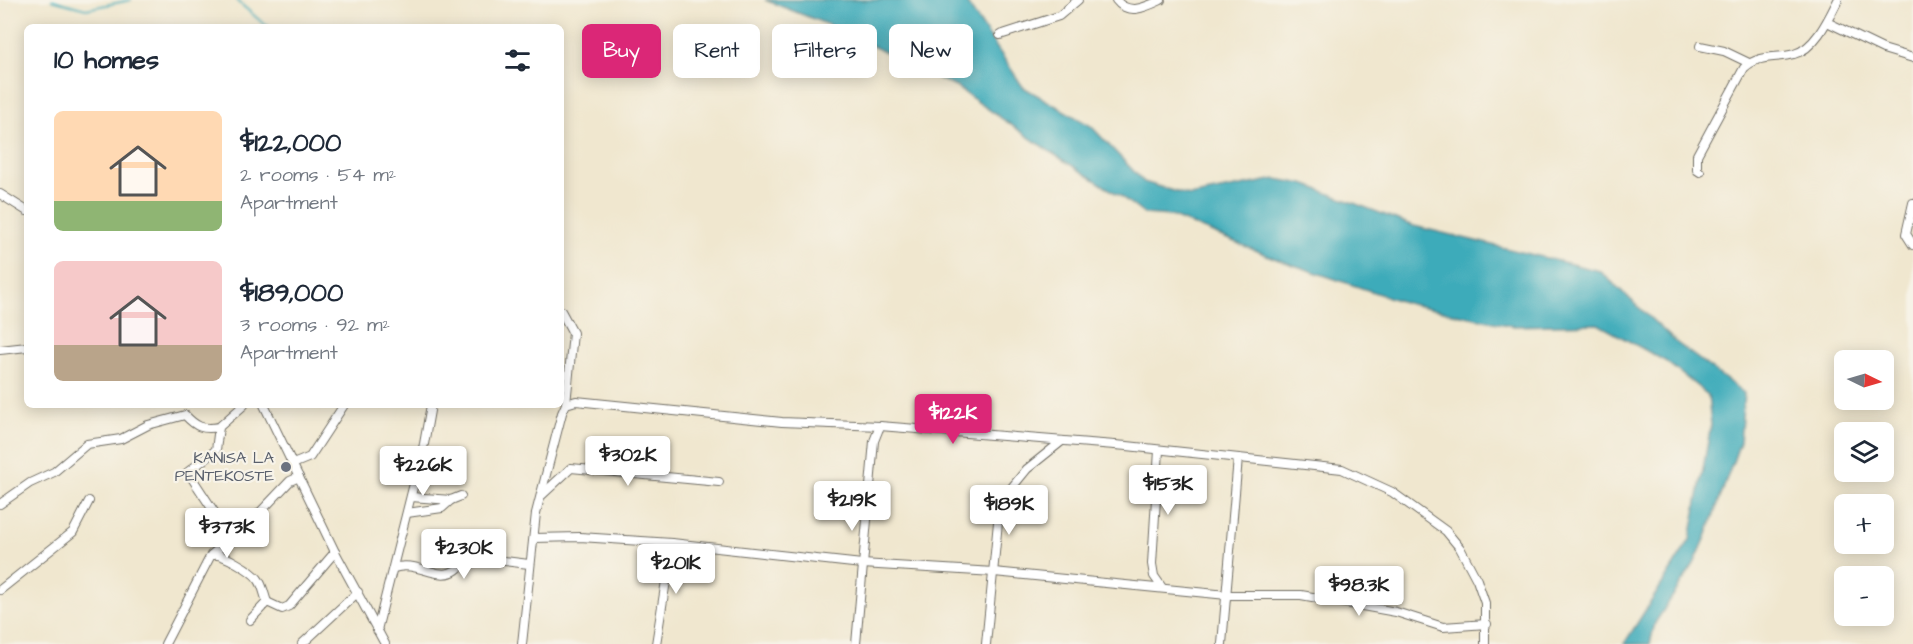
<!DOCTYPE html>
<meta charset="utf-8">
<style>
:root{--surface:#fff;--page:#f6f6f7;--text:#1f2937;--muted:#747a83;--accent:#db2777}
body{margin:0;font-family:"Architects Daughter",sans-serif;background:var(--page);color:var(--text);height:100vh;display:flex;flex-direction:column;font-size:22px;white-space:nowrap}
*{box-sizing:border-box;margin:0}
p{font-size:20px;color:var(--muted)}
.icon{flex:none;width:33px;height:33px;fill:none;stroke:currentColor;stroke-width:2;stroke-linecap:round;stroke-linejoin:round}
.map{position:relative;flex:1;overflow:hidden}
.side{position:absolute;left:24px;top:24px;width:540px;height:384px;display:flex;flex-direction:column;background:var(--surface);border-radius:9px;box-shadow:0 3px 15px #0003}
.side>*{flex:none}
.banner{position:absolute;left:582px;top:24px;width:570px;height:54px;display:flex;gap:12px}
.needle{width:39px;rotate:95deg}
.buttons{position:absolute;left:1834px;top:350px;display:grid;gap:12px}
.buttons a{display:grid;place-items:center;width:60px;height:60px;border-radius:9px;background:var(--surface);box-shadow:0 3px 15px #0003;font-size:30px}
.price{position:absolute;translate:-50% -51px;padding:0 14px;border-radius:6px;background:#fff;color:#222;font-size:20px;line-height:39px;filter:drop-shadow(0 2px 3px #0008)}
.price::after{content:'';position:absolute;left:50%;top:36px;width:18px;height:14px;margin-left:-9px;background:inherit;clip-path:polygon(0 0,100% 0,50% 100%)}
.price.active{background:var(--accent);color:#fff}
ul{padding:0;list-style:none}
li{display:flex;align-items:center;gap:18px;height:150px;padding:0 30px}
li span{display:grid;place-items:center;flex:none;width:168px;height:120px;border-radius:9px;color:#555}
li>.icon{margin-inline-start:auto}
span .icon{width:72px;height:72px;fill:#fffc;stroke-width:1}
li b{font-size:26px}
h2{display:flex;justify-content:space-between;align-items:center;height:72px;padding:0 30px;font-size:26px}
.tag{padding:0 21px;border-radius:9px;background:var(--surface);box-shadow:0 3px 15px #0003;font-size:21px;line-height:54px}
.tag.active{background:var(--accent);color:#fff}
.map>svg:first-child{display:block}
</style>
<div class="map">
<svg width="1913" height="644" viewBox="0 0 1913 644">
<rect width="100%" height="100%" fill="#f7f3e8"/>
<filter id="ink" filterUnits="userSpaceOnUse"><feTurbulence type="fractalNoise" baseFrequency=".0167" numOctaves="2"/><feDisplacementMap in="SourceGraphic" scale="12" xChannelSelector="R" yChannelSelector="G"/><feConvolveMatrix kernelMatrix="1 2 1 2 8 2 1 2 1" color-interpolation-filters="sRGB"/></filter>
<filter id="wash" filterUnits="userSpaceOnUse"><feTurbulence type="fractalNoise" baseFrequency=".008" numOctaves="4" result="noise"/><feDisplacementMap in="SourceGraphic" scale="24" xChannelSelector="R" yChannelSelector="G"/><feGaussianBlur stdDeviation="1.35" result="paint"/><feColorMatrix in="noise" values="0 0 0 0 0 0 0 0 0 0 0 0 0 0 0 0 0 1.4 0 .05"/><feComposite in="paint" operator="in"/></filter>
<g filter="url(#wash)">
<rect width="100%" height="100%" fill="#f0e7cf"/>
<path fill="#3cabba" stroke="#346b72" stroke-width="1.5" d="M765 0H965L1023 87 1091 126 1144 182 1190 196 1276 179 1304 184 1414 226 1600 271 1677 343 1744 393 1740 442 1706 537 1694 564 1655 623 1650 644H1624L1690 540 1711 425 1708 395 1665 361 1598 324 1512 326 1406 303 1279 260 1171 216 1144 214 1119 195 1052 153 956 87 834 27Z"/>
<g fill="none" stroke-linecap="round" stroke-linejoin="round">
<g stroke="#3cabba" stroke-width="2">
<path d="M52 0 86 9 131 0"/>
<path d="M236 0 265 25 270 27"/>
</g>
</g>
</g>
<g filter="url(#ink)">
<g fill="none" stroke-linecap="round" stroke-linejoin="round">
<g stroke="#706d64" stroke-width="10">
<g id="minor">
<path d="M1116 0C1128 16 1146 7 1161 0"/>
<path d="M1827 22 1883 49 1913 58"/>
<path d="M1000 35 1059 16 1078 0"/>
<path d="M1700 46 1724 51 1749 63"/>
<path d="M1700 172 1697 170V155L1744 68C1759 54 1776 59 1794 54 1815 49 1829 18 1838 0"/>
<path d="M0 194 27 211"/>
<path d="M1913 203 1906 234 1913 245"/>
<path d="M561 311 573 333 566 404"/>
<path d="M0 350 27 347"/>
<path d="M264 405 335 552 385 644"/>
<path d="M1159 450 1152 564 1154 576 1161 586"/>
<path d="M293 464 310 457 344 405"/>
<path d="M542 495 571 468 719 482"/>
<path d="M411 497 451 500 461 496"/>
<path d="M0 504 30 483 54 472 87 444 121 439 148 425 185 415C196 427 203 430 219 427"/>
<path d="M407 513 442 508 451 500"/>
<path d="M534 538 580 537 672 543 862 564 994 572 1227 595H1301L1396 612 1443 627 1487 624"/>
<path d="M232 539 188 472 216 450 219 427 244 405"/>
<path d="M213 555C223 553 252 571 258 579 263 585 264 594 267 602"/>
<path d="M394 568C417 560 438 582 456 570 462 566 465 561 471 557L529 564"/>
<path d="M0 590 73 532 89 501"/>
<path d="M250 620 267 602 282 609 289 606 335 552"/>
<path d="M377 630 424 444 431 405"/>
<path d="M165 644 211 555 248 525 290 481 299 477"/>
<path d="M302 644 358 592"/>
<path d="M522 644 536 513 562 413 566 404 576 401 782 422 880 426 1127 446 1342 469 1392 492 1446 531 1460 548 1477 580 1485 603V644"/>
<path d="M656 644 672 543"/>
<path d="M856 644 874 441 880 426"/>
<path d="M986 644 1000 502 1027 469 1062 441"/>
<path d="M1222 644 1238 458"/>
</g>
</g>
<use href="#minor" stroke="#fff" stroke-width="8"/>
</g>
</g>
<circle fill="#6b7280" stroke="#f7f3e8" stroke-width="2" cx="286" cy="467" r="6"/>
<g text-anchor="middle" dominant-baseline="central" stroke-width="4.5" stroke-linejoin="round" paint-order="stroke">
<g font-size="16" fill="#5b616d" stroke="#f7f3e8" text-anchor="end">
<text x="274" y="458">KANISA LA<tspan x="274" dy="18">PENTEKOSTE</tspan></text>
</g>
</g>
</svg>
<div class="buttons">
<a><svg class="needle" viewBox="-14 -14 28 28"><path d="M0-13l5 13h-10z" fill="#e53935"/><path d="M0 13l5-13h-10z" fill="#747a83"/></svg></a>
<a><svg class="icon" aria-label="layers" viewBox="0 0 24 24"><path d="M12 4l9 5-9 5-9-5zM3 14l9 5 9-5"/></svg></a>
<a>+</a>
<a>−</a>
</div>
<b class="price active" style="left:953px;top:445px">$122K</b>
<b class="price" style="left:628px;top:487px">$302K</b>
<b class="price" style="left:423px;top:497px">$226K</b>
<b class="price" style="left:1168px;top:516px">$153K</b>
<b class="price" style="left:852px;top:532px">$219K</b>
<b class="price" style="left:1009px;top:536px">$189K</b>
<b class="price" style="left:227px;top:559px">$373K</b>
<b class="price" style="left:464px;top:580px">$230K</b>
<b class="price" style="left:676px;top:595px">$201K</b>
<b class="price" style="left:1359px;top:617px">$98.3K</b>
<div class="banner">
<a class="tag active">Buy</a>
<a class="tag">Rent</a>
<a class="tag">Filters</a>
<a class="tag">New</a>
</div>
<section class="side">
<h2>10 homes<svg class="icon" aria-label="filters" viewBox="0 0 24 24"><path d="M4 7h16M4 17h16"/><circle cx="9" cy="7" r="2"/><circle cx="15" cy="17" r="2"/></svg></h2>
<ul>
<li><span style="background:linear-gradient(#ffd9b3 75%,#8fb573 0)"><svg class="icon" aria-label="home" viewBox="0 0 24 24"><path d="M3 11l9-7 9 7M6 9v11h12V9"/></svg></span><div><b>$122,000</b><p>2 rooms · 54 m²</p><p>Apartment</p></div></li>
<li><span style="background:linear-gradient(#f6c9c9 70%,#b9a48a 0)"><svg class="icon" aria-label="home" viewBox="0 0 24 24"><path d="M3 11l9-7 9 7M6 9v11h12V9"/></svg></span><div><b>$189,000</b><p>3 rooms · 92 m²</p><p>Apartment</p></div></li>
</ul>
</section>
</div>
